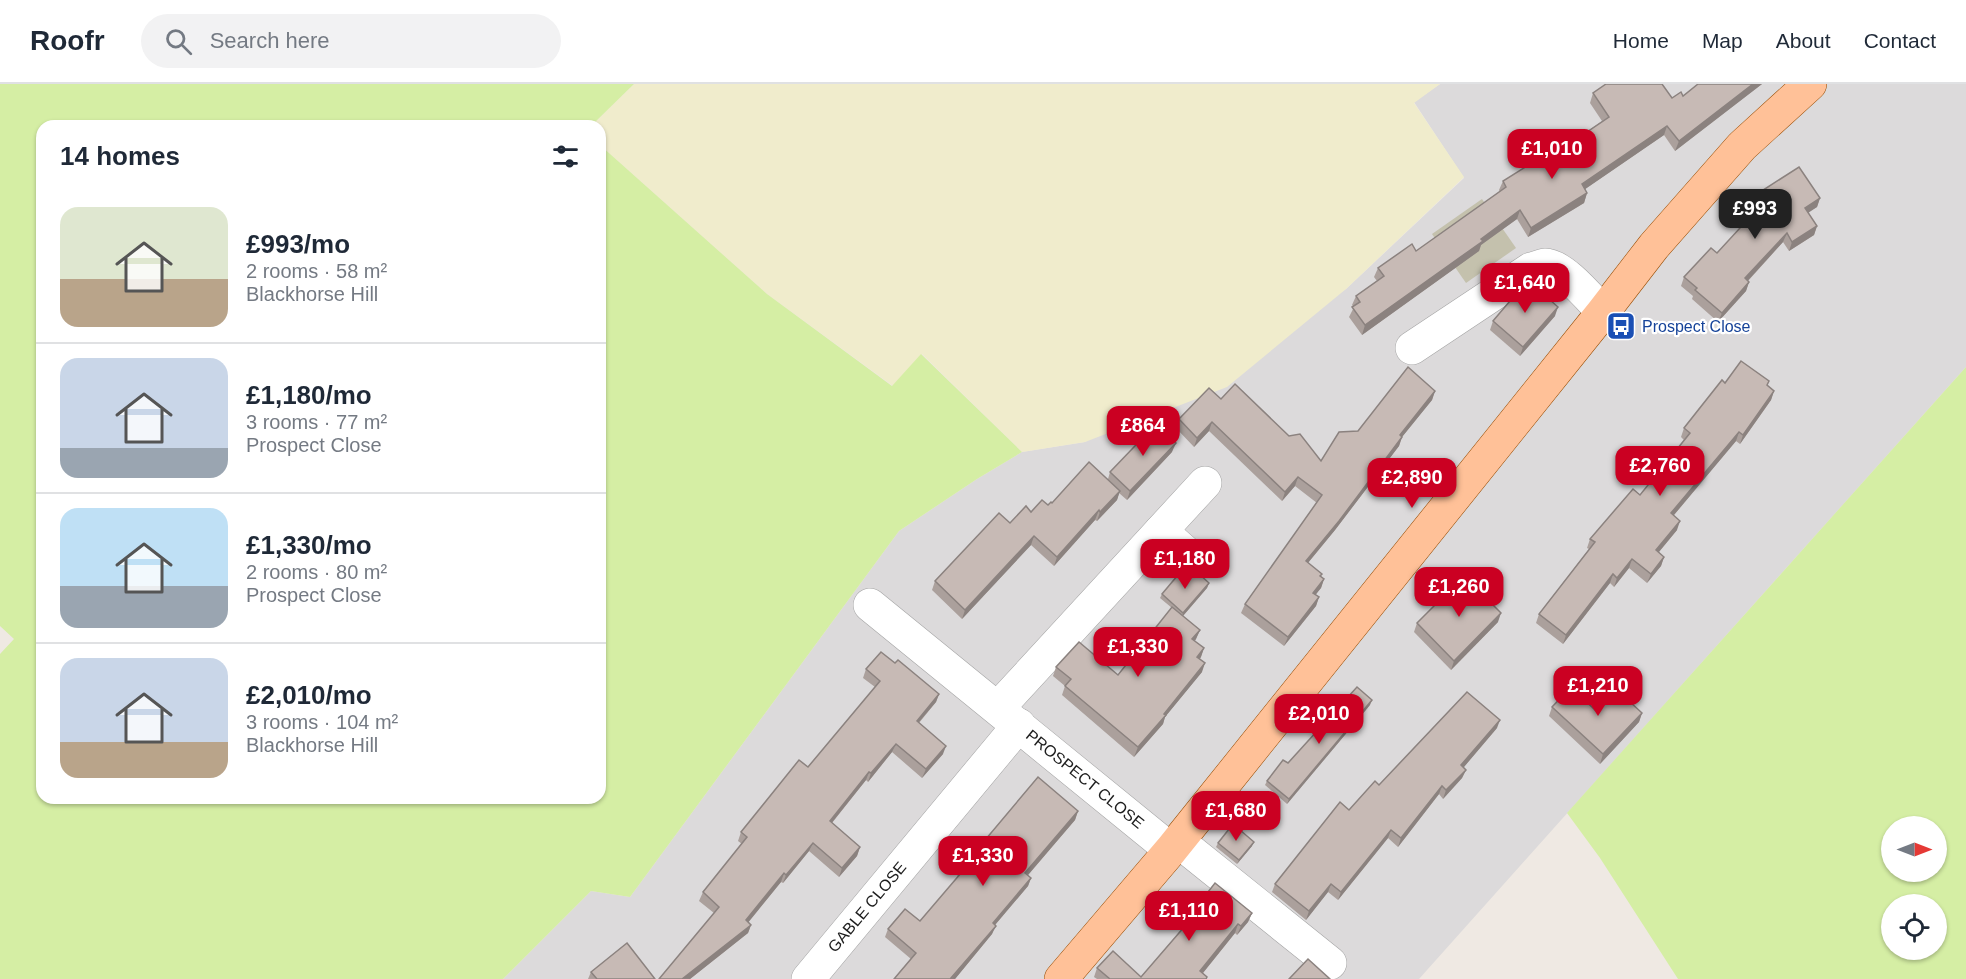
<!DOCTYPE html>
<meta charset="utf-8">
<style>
:root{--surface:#fff;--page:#f2f2f3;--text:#1f2937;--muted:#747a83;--line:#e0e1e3;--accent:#cb0022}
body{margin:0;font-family:Helvetica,sans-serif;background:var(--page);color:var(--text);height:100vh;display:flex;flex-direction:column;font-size:22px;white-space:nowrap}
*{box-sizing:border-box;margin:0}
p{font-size:20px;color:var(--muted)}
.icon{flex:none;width:33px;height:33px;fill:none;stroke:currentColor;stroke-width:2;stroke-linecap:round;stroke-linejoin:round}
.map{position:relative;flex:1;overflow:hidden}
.side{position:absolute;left:36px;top:36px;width:570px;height:684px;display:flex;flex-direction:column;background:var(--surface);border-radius:18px;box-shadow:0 2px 4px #0004}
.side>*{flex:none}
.needle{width:39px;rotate:90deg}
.controls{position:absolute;left:1881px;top:732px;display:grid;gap:12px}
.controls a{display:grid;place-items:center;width:66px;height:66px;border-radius:50%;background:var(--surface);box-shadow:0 2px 4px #0004;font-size:30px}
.price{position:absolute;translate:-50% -51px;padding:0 14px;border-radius:12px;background:var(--accent);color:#fff;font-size:20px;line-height:39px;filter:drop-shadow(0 2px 3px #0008)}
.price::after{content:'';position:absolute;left:50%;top:36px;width:18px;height:14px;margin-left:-9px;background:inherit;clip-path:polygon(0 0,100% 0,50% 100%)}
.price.active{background:#222;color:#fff}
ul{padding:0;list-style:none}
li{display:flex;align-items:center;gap:18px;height:150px;padding:0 24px}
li+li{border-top:2px solid var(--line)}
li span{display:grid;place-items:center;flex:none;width:168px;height:120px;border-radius:18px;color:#555}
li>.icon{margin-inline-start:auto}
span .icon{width:72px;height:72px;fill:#fffc;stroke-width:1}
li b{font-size:26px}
h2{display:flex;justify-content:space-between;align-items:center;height:72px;padding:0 24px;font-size:26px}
header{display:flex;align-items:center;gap:36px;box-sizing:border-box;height:84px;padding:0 30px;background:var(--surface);border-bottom:2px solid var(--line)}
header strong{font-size:28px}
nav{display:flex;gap:33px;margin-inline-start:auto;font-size:21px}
.search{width:420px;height:54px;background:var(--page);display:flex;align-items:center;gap:15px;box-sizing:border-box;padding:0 21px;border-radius:33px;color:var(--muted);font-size:22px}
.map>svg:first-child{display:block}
</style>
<header>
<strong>Roofr</strong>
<div class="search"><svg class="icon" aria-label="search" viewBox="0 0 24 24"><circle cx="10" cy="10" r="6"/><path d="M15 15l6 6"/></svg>Search here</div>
<nav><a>Home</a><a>Map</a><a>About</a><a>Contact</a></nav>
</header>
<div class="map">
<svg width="1966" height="895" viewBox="0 0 1966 895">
<rect width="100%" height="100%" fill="#efe9e3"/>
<path fill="#dcdadb" d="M1440 0H1966V283L1419 895H503L591 807 630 813 899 447 977 395 1022 368 1085 358 1346 205 1464 94 1414 18Z"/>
<path fill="#c4c1ad" d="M1482 115 1516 164 1466 199 1432 150Z"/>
<path fill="#f0eccc" d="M634 0H1440L1414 19 1464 93 1346 205 1227 303 1085 358 1022 368 922 270 893 302 767 210 600 61V42H591Z"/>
<g fill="#d5eea4" fill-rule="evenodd">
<path d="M0 0H634L591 42H42V714H600V61L767 210 892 302 921 270 1022 368 977 395 899 447 630 813 591 807 503 895H0V570L14 555 0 542Z"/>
<path d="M1966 283V895H1678L1600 774 1567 729ZM1936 742V788H1892V742ZM1936 820V866H1892V820Z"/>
</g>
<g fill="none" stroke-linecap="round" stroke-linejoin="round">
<g stroke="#a4a4a4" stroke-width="34">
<g id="minor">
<path d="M1412 264 1531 185C1535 184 1541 182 1545 181 1563 181 1591 216 1603 228"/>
<path d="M1161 447 1194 476"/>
<path d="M870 521 1171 766"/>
<path d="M998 624 1205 399"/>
<path d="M1178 757 1330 879"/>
<path d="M808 895 1019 641"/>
</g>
</g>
<g stroke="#974b00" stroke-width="34">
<path id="major" d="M1061 895 1171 766 1603 228 1654 162 1742 62 1810 0"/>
</g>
<use href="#minor" stroke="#fff" stroke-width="33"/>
<use href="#major" stroke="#ffc198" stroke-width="33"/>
</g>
<g fill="#aba09c">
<path d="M1698 0H1762L1675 67 1664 51 1585 105 1587 109 1584 119 1528 153 1517 135 1481 161 1479 167 1362 251 1349 233 1354 223 1352 221 1356 212 1377 197 1374 193 1378 184 1416 167 1500 108 1499 106 1503 97 1553 71 1602 37 1590 19 1593 9 1672 14 1683 12Z"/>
<path d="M1757 110 1820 114 1817 123 1808 128 1817 142 1814 151 1789 167 1783 158 1748 197 1749 198 1746 207 1718 238 1692 215 1693 212 1681 202 1684 193 1717 169 1758 125 1754 119Z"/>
<path d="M1555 232 1520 272 1490 246 1493 237Z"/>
<path d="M1769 297 1767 302 1774 307 1771 316 1740 360 1736 357 1674 431 1677 446 1659 468 1664 473 1661 482 1647 499 1629 484 1614 503 1610 499 1563 560 1536 539 1539 530 1589 465 1587 464 1590 455 1640 411 1684 356 1681 353 1684 344 1725 299Z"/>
<path d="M1435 307 1432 316 1402 353 1399 362 1335 446 1308 479 1322 490 1321 492 1324 495 1321 504 1315 510 1319 513 1316 522 1284 562 1241 529 1245 520 1317 419 1295 402 1282 417 1209 347 1194 363 1176 344 1179 335 1221 315 1289 352 1321 377 1358 347Z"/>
<path d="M1172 368 1127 416 1119 409 1117 416 1097 437 1095 436 1054 482 1031 461 962 535 932 506 935 497 1010 439 1031 428 1108 395 1110 388Z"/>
<path d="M1209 499 1207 504 1183 532 1200 546 1195 557 1204 564 1200 575 1202 588 1165 633 1163 640 1134 673 1062 611 1065 602 1053 592 1056 583 1118 591 1172 524 1160 514 1162 510Z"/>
<path d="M1498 538 1451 586 1414 548 1417 539Z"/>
<path d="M895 579 939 610 936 618 919 639 943 670 922 694 892 668 868 698 866 696 832 739 860 763 857 772 839 793 809 767 783 799 781 798 748 838 751 841 748 849 690 895H659L714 829 699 817 703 808 742 760 738 757 741 748 808 683 875 603 863 594 866 585Z"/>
<path d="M1370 621 1287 720 1265 701 1267 697 1288 679Z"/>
<path d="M1552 623 1596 627 1642 629 1639 638 1600 680 1549 632Z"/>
<path d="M1497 644 1463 684 1466 686 1462 694 1443 715 1439 710 1398 763 1388 754 1338 816 1328 808 1306 836 1272 808 1275 800 1349 726 1379 701Z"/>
<path d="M1078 727 1075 736 1028 791 1031 794 1028 802 995 841 992 850 955 895H894L911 875 885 853 888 845 920 837 956 796 959 787Z"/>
<path d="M1218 759 1252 762 1237 780 1216 763Z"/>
<path d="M1201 817 1252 829 1248 838 1237 851 1235 849 1203 889 1207 895H1097L1094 893 1097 884 1141 893 1198 826H1197Z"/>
<path d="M591 888 655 895H588Z"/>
</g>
<g fill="#8b827f">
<path d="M1753 0H1762L1675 67 1679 57Z"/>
<path d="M1667 42 1664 51 1578 110 1582 100Z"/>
<path d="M1587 109 1584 119 1528 153 1531 144Z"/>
<path d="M1820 114 1817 123 1802 133 1805 124Z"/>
<path d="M1520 126 1517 135 1481 161 1479 167 1362 251 1365 241 1481 155Z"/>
<path d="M1817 142 1814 151 1789 167 1792 158Z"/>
<path d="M1787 149 1783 158 1742 203 1745 194Z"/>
<path d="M1749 198 1746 207 1718 238 1722 229Z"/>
<path d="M1558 223 1555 232 1520 272 1523 263Z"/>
<path d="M1435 307 1432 316 1402 353 1399 362 1335 446 1302 486 1306 477 1400 351Z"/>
<path d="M1774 307 1771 316 1740 360 1743 351Z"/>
<path d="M1212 338 1209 347 1194 363 1197 354Z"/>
<path d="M1739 348 1736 357 1668 438 1671 429Z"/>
<path d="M1176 359 1172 368 1127 416 1130 407Z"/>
<path d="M1298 393 1295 402 1282 417 1285 408Z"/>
<path d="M1120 407 1117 416 1097 437 1100 428Z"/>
<path d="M1099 426 1095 436 1054 482 1057 473Z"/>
<path d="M1680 437 1677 446 1653 475 1656 466Z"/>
<path d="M1034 452 1031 461 962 535 965 526Z"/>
<path d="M1664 473 1661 482 1647 499 1651 490Z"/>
<path d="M1632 475 1629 484 1614 503 1617 494Z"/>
<path d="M1613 490 1610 499 1563 560 1566 551Z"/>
<path d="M1324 495 1321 504 1310 518 1313 509Z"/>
<path d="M1209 499 1207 504 1182 533 1183 529Z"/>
<path d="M1319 513 1316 522 1284 562 1288 553Z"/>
<path d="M1501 529 1498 538 1451 586 1454 577Z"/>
<path d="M1200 546 1196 555 1189 564 1192 555Z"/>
<path d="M1204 564 1201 573 1194 582 1197 573Z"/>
<path d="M1205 579 1202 588 1165 633 1163 640 1134 673 1138 663Z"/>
<path d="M939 610 936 618 913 645 917 637Z"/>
<path d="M1372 616 1370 621 1287 720 1289 715Z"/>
<path d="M1642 629 1639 638 1600 680 1603 670Z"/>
<path d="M1500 636 1497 644 1458 690 1461 681Z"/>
<path d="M896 660 892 668 868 698 871 689Z"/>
<path d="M946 662 943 670 922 694 926 685Z"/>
<path d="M1466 686 1462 694 1443 715 1446 706Z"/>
<path d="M869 688 866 696 826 746 830 737Z"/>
<path d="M1442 702 1439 710 1398 763 1401 754Z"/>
<path d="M1078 727 1075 736 1022 798 1025 789Z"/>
<path d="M1391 746 1388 754 1338 816 1341 808Z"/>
<path d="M1254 758 1252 762 1237 780 1239 776Z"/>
<path d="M813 759 809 767 783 799 786 791Z"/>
<path d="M860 763 857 772 839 793 842 784Z"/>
<path d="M784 789 781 798 743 845 746 836Z"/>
<path d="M1031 794 1028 802 989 848 993 839Z"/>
<path d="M1331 800 1328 808 1306 836 1309 827Z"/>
<path d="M1252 829 1248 838 1237 851 1241 842Z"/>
<path d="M1238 840 1235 849 1198 895 1200 887Z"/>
<path d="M751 841 748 849 690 895H682Z"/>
<path d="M996 842 992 850 955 895H951Z"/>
</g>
<g fill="#c7bab5" stroke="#8b827f" stroke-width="1.5">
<path d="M1606 0H1662L1672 14 1681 8 1683 12 1698 0H1753L1679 57 1667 42 1582 100 1587 109 1531 144 1520 126 1481 155 1483 157 1365 241 1352 223 1360 218 1356 212 1384 192 1378 184 1412 160 1416 167 1506 103 1503 97 1551 67 1553 71 1609 33 1593 9Z"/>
<path d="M1799 83 1820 114 1805 124 1817 142 1792 158 1787 149 1745 194 1749 198 1722 229 1695 206 1697 204 1684 193 1711 164 1717 169 1763 119 1757 110Z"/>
<path d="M1532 200 1558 223 1523 263 1493 237 1515 211Z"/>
<path d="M1741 277 1769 297 1767 301 1774 307 1743 351 1739 348 1671 429 1680 437 1656 466 1664 473 1651 490 1632 475 1617 494 1613 490 1566 551 1539 530 1595 458 1590 455 1633 405 1640 411 1690 349 1684 344 1722 296 1725 299Z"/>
<path d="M1408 283 1435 307 1400 351 1402 353 1339 437 1306 477 1322 490 1320 492 1324 495 1313 509 1319 513 1288 553 1245 520 1322 411 1298 393 1285 408 1212 338 1197 354 1179 335 1209 304 1221 315 1235 300 1289 352 1300 350 1321 377 1339 348 1358 347Z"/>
<path d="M1156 340 1176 359 1130 407 1110 388Z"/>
<path d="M1089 378 1120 407 1100 428 1099 426 1057 473 1034 452 965 526 935 497 999 429 1010 439 1026 422 1031 428 1042 416 1048 421 1051 418 1052 419Z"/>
<path d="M1183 485 1191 490 1198 489 1209 499 1183 529 1162 510Z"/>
<path d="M1464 492 1501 529 1454 577 1417 539Z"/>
<path d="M1172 523 1200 546 1192 555 1204 564 1197 573 1205 579 1164 630 1166 631 1138 663 1065 602 1071 595 1056 583 1079 558 1118 591Z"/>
<path d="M881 568 895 579 898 576 939 610 917 637 946 662 926 685 896 660 871 689 869 688 830 737 860 763 842 784 813 759 786 791 784 789 746 836 751 841 682 895H659L719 823 703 808 747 753 741 748 799 676 808 683 880 597 866 585Z"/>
<path d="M1357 603 1372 616 1289 715 1267 697 1283 676 1288 679Z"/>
<path d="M1571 603 1596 627 1616 605 1642 629 1603 670 1552 623Z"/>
<path d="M1467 608 1500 636 1461 681 1466 686 1446 706 1442 702 1401 754 1391 746 1341 808 1331 800 1309 827 1275 800 1340 718 1349 726 1375 697 1379 701Z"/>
<path d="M1038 693 1078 727 1025 789 1031 794 993 839 996 842 951 894 952 895H894L916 869 888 845 905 825 920 837 961 789 959 787Z"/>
<path d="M1233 740 1254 758 1239 776 1218 759Z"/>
<path d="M1215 799 1252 829 1241 842 1238 840 1200 887 1207 893 1206 895H1110L1097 884 1113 867 1141 893 1204 820 1201 817Z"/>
<path d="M627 859 655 895H597L591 888Z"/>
<path d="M1308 875 1330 895H1289Z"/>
</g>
<defs>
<g id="bus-square" transform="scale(1.5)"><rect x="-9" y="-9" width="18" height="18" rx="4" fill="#1a4fb4" stroke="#fff"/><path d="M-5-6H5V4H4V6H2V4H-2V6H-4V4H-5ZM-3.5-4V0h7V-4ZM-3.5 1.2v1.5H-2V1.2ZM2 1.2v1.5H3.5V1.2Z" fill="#fff"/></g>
</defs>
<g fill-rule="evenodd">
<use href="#bus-square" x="1621" y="242"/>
</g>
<g text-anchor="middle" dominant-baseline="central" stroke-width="4.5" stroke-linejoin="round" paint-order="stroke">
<g font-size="16" fill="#164399" stroke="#fff" text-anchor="start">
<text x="1642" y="242">Prospect Close</text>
</g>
<g font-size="16" fill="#1d1d1d" stroke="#fff">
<text transform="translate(1085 695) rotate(39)">PROSPECT CLOSE</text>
<text transform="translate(867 823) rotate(-50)">GABLE CLOSE</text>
</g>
</g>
</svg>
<div class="controls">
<a><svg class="needle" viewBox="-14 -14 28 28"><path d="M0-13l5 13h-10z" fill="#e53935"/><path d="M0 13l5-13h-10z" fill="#747a83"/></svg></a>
<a><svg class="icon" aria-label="locate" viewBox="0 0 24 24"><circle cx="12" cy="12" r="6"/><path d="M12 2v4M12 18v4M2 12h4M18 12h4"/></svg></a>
</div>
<b class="price" style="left:1552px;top:96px">£1,010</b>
<b class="price active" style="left:1755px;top:156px">£993</b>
<b class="price" style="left:1525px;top:230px">£1,640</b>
<b class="price" style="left:1143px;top:373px">£864</b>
<b class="price" style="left:1660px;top:413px">£2,760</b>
<b class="price" style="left:1412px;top:425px">£2,890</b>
<b class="price" style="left:1185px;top:506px">£1,180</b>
<b class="price" style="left:1459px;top:534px">£1,260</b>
<b class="price" style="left:1138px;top:594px">£1,330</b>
<b class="price" style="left:1598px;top:633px">£1,210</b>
<b class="price" style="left:1319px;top:661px">£2,010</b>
<b class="price" style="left:1236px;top:758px">£1,680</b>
<b class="price" style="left:983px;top:803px">£1,330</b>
<b class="price" style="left:1189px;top:858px">£1,110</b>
<section class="side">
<h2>14 homes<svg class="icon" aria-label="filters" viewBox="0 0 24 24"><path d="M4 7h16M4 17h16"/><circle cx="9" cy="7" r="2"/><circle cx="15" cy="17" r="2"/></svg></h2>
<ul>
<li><span style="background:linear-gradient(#dfe7d0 60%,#b9a48a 0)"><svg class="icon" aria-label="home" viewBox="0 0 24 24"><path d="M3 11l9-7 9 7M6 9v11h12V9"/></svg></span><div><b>£993/mo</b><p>2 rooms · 58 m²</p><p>Blackhorse Hill</p></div></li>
<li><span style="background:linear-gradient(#c9d6e8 75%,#9aa5b1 0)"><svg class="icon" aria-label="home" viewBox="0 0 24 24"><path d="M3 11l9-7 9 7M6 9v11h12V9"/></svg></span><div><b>£1,180/mo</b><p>3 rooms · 77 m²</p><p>Prospect Close</p></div></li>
<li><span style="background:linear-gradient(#bfe0f5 65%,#9aa5b1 0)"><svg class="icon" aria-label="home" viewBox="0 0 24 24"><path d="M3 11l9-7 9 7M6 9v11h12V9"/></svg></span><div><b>£1,330/mo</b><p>2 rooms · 80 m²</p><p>Prospect Close</p></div></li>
<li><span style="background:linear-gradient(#c9d6e8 70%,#b9a48a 0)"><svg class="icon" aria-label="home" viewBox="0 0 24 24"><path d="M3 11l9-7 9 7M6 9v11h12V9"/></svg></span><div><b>£2,010/mo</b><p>3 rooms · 104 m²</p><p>Blackhorse Hill</p></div></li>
</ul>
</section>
</div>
